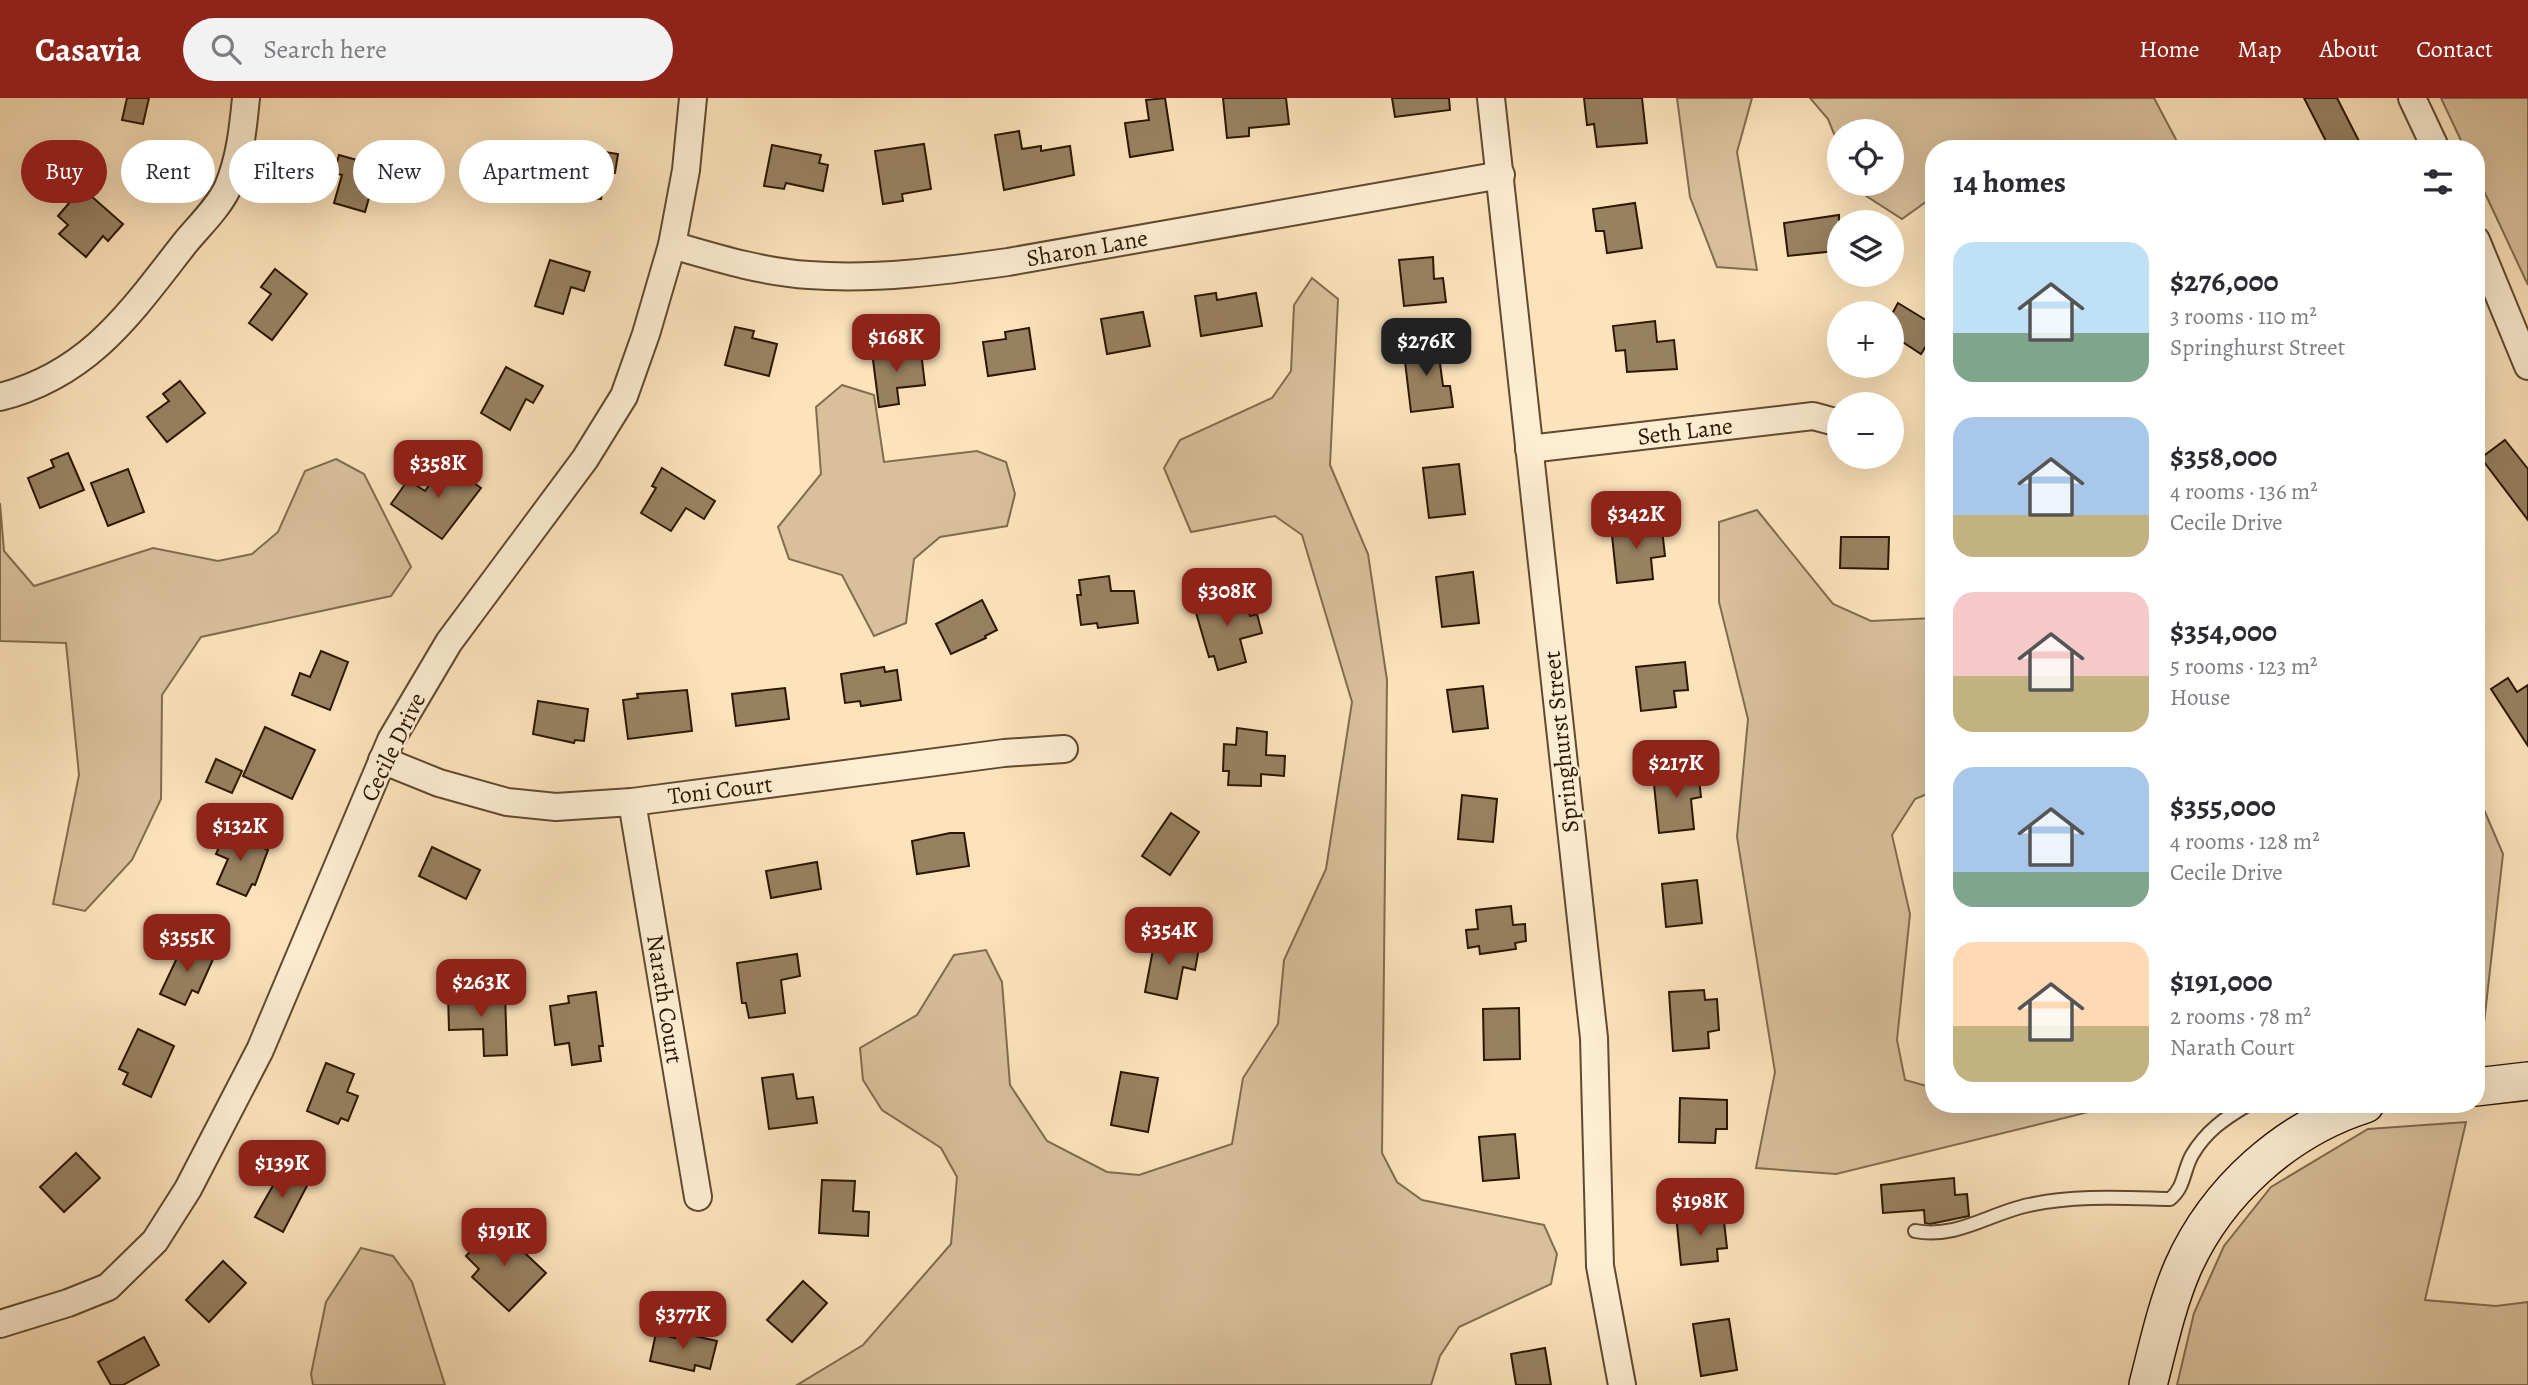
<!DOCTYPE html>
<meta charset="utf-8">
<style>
:root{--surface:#fff;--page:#f2f2f3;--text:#2b2b33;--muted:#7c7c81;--accent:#8f2418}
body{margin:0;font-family:Alegreya,serif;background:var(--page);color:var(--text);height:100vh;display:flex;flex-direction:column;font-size:26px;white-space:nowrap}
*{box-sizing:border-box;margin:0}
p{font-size:23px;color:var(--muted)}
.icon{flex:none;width:38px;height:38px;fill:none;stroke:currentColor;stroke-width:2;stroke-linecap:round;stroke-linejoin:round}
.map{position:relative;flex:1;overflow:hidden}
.details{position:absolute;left:1925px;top:42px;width:560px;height:973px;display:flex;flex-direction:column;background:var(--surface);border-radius:28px;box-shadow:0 7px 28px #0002}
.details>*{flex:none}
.banner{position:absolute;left:21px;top:42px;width:665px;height:63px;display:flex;gap:14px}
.fabs{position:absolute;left:1827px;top:21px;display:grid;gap:14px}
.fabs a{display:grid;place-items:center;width:77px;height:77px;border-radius:50%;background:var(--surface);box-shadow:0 7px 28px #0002;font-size:35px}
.price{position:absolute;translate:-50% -60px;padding:0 16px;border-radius:14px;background:var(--accent);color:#fff;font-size:23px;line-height:46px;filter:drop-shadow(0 2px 4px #0008)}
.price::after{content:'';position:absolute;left:50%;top:42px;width:21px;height:16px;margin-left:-10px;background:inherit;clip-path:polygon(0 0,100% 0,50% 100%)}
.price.on{background:#222;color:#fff}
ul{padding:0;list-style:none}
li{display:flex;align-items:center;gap:21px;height:175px;padding:0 28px}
li span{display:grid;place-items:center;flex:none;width:196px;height:140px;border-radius:21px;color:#555}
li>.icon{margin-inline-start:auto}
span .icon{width:84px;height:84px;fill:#fffc;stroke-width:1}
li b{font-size:30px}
h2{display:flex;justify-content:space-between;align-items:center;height:84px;padding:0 28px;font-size:30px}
.chip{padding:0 24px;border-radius:32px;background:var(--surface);box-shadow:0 7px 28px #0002;font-size:24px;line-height:63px}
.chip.on{background:var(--accent);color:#fff}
header{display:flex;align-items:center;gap:42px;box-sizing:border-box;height:98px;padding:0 35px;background:var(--accent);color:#fff}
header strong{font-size:33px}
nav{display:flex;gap:38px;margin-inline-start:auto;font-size:24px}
.search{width:490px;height:63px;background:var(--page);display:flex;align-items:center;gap:18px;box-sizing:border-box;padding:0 24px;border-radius:38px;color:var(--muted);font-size:26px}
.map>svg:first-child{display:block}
</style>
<header>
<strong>Casavia</strong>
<div class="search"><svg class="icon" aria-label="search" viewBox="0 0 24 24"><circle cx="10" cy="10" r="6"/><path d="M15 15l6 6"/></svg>Search here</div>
<nav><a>Home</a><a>Map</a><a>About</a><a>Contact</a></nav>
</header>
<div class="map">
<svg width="2528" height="1287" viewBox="0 0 2528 1287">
<rect width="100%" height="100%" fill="#fce3bb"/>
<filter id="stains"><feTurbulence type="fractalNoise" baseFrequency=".00286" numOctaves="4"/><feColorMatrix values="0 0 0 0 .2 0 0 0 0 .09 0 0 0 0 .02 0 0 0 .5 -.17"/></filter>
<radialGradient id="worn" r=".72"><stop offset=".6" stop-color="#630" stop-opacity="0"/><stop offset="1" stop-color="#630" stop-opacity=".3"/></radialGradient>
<g fill="#d9c09b" stroke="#826c4e" stroke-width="2">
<path d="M1677 0H1752L1737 54 1757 172 1717 169 1690 99Z"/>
<path d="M1810 0H2154L2181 51H1934V98L1902 121 1857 92 1854 86H1892V33H1839V48L1828 21Z"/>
<path d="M2441 0H2528V187L2476 76V51H2465Z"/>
<path d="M1312 180 1338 201 1330 367 1368 456 1387 582 1382 1055 1397 1084 1422 1102 1544 1127 1557 1156 1551 1186 1459 1229 1440 1258 1431 1287H797L863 1247 951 1146 957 1079 941 1050 882 1012 863 982 860 950 917 917 954 857 986 852 1002 884 1010 987 1047 1043 1107 1074 1139 1077 1232 1046 1243 980 1278 926 1284 862 1326 771 1352 604 1302 437 1275 418 1191 434 1164 370 1180 342 1272 300 1291 273 1294 207Z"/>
<path d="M842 287 874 297 884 364 977 353 1006 364 1015 396 1007 428 940 439 914 461 906 525 874 538 842 477 789 461 778 429 821 376 816 309Z"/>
<path d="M336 361 364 376 411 469 391 498 201 539 162 597 161 701 132 762 85 813 53 806 79 677 66 545 0 543V405L4 453 34 488 153 450 218 463 252 456 278 434 305 373Z"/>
<path d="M1757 412 1833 506 1871 523 1934 520V693L1915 701 1892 737 1910 816 1897 942 1905 982 1934 990V1006H2098L2105 1010 1836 1076 1756 1070 1775 974 1737 739 1748 621 1719 504V424Z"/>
<path d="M2476 693 2503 756 2480 961 2476 962Z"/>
<path d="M2466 1024 2425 1202 2496 1208 2528 1204V1287H2177L2194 1215 2224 1148 2271 1089 2368 1031Z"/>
<path d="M361 1150 393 1158 412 1184 445 1287H313L311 1276 326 1204Z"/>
</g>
<g fill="#988161" stroke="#2c1700" stroke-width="2">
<path d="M127 0H149L143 26 122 22Z"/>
<path d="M1165 0 1173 52 1130 59 1125 25 1149 22 1146 2Z"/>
<path d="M1223 0H1286L1289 26 1249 30V38L1227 40Z"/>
<path d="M1392 0H1449L1450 12 1395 19Z"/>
<path d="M1584 0H1642L1647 45 1597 49 1594 26 1587 27Z"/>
<path d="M2304 0H2337L2363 51H2330Z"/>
<path d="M1019 33 1022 51 1041 48V53L1070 48 1074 77 1004 92 995 37Z"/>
<path d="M924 46 931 91 902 96 903 103 883 106 875 53Z"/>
<path d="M772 47 821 57 819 65 828 67 823 93 786 85 784 91 764 88Z"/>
<path d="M574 49 618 56 615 75 604 74 601 101 567 96Z"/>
<path d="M339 57 378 68 365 114 334 105 342 77 334 75Z"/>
<path d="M82 90 123 126 108 143 103 138 86 159 59 136 68 127 58 118Z"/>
<path d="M1635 105 1642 150 1607 155 1604 133H1596L1593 111Z"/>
<path d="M1839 117V147L1834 148 1835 153 1788 158 1784 125Z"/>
<path d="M1433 159 1434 181 1443 180 1446 204 1404 208 1399 162Z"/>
<path d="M550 162 590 174 584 193 571 189 563 216 535 208Z"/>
<path d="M275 171 307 196 272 242 249 225 271 196 261 189Z"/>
<path d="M1216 195 1217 202 1256 195 1262 228 1201 238 1195 198Z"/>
<path d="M1898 205 1934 227V235L1921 256 1892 237V216Z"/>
<path d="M1143 214 1150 248 1107 256 1101 221Z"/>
<path d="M1655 223 1657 244 1674 242 1677 271 1627 274 1625 252 1616 253 1613 228Z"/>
<path d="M735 229 754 233 752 240 777 246 769 278 725 267Z"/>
<path d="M1029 230 1035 271 988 278 983 244 1006 241 1005 234Z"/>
<path d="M1437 243 1443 288H1450L1453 309 1411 314 1403 247Z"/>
<path d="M892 251 893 257 921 254 925 287 897 290 899 306 879 309 872 254Z"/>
<path d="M506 269 543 288 533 305 526 301 510 332 481 315Z"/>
<path d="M180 283 205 315 167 344 147 319 169 303 163 296Z"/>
<path d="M2505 342 2528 371V422L2481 360Z"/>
<path d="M68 355 84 392 40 410 28 380 54 369 51 362Z"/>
<path d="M445 365 481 390 442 441 391 406 408 382 425 393Z"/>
<path d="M1459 366 1465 416 1429 420 1423 370Z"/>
<path d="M662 370 715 403 704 421 686 410 671 433 641 415 656 390 652 388Z"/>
<path d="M128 371 144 414 108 428 91 385Z"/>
<path d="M1647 424 1648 432 1662 431 1665 458 1651 460 1653 481 1617 485 1611 428Z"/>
<path d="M1841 439H1889L1888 471 1840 470Z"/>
<path d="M1473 474 1479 525 1442 529 1436 479Z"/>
<path d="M1109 478 1111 493H1134L1138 525 1098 530 1097 525 1081 527 1077 497H1081L1079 482Z"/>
<path d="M1243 493 1250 518 1257 516 1262 535 1240 541 1246 564 1218 572 1214 558 1209 559 1194 508Z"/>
<path d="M982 502 997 532 985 538 986 540 951 556 936 526Z"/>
<path d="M321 553 348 564 330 612 292 597 300 575 310 579Z"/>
<path d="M1685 564 1688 592 1674 593 1676 609 1641 613 1636 569Z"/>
<path d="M884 569 885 574 897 572 901 602 861 608 860 603 845 605 841 576Z"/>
<path d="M2508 580 2517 594 2528 587V648L2491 591Z"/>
<path d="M1483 588 1488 630 1453 634 1447 592Z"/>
<path d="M785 590 789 621 736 628 732 596Z"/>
<path d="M687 592 692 633 628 641 623 602 638 600 637 596Z"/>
<path d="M538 603 588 611 584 643 575 642 574 645 533 636Z"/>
<path d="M265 629 315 652 292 701 243 678Z"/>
<path d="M1237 630 1267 634 1266 657 1285 658 1284 678 1261 676V688L1228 687 1229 673H1223L1224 646 1236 647Z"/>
<path d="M216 661 242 673 232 695 206 684Z"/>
<path d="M1698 672 1701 699 1691 701 1694 731 1659 735 1653 677Z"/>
<path d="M1462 697 1497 701 1493 744 1458 741Z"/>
<path d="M1171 715 1199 734 1170 777 1142 758Z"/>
<path d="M226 733 268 752 255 787 252 786 246 798 217 786 228 761 216 756Z"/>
<path d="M950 735H964L969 768 917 776 912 743Z"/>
<path d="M432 749 480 772 466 801 419 778Z"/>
<path d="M817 764 821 791 771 800 766 773Z"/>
<path d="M1697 782 1702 825 1666 829 1662 786Z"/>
<path d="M1511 808 1513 827 1525 826 1526 843 1515 845 1516 851 1480 856 1479 848 1468 850 1466 832 1478 831 1476 812Z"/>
<path d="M1155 841 1199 850 1195 872 1183 869 1177 901 1145 894Z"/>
<path d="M184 845 214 859 198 895 192 892 185 907 160 896Z"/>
<path d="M797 856 800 878 781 882 785 915 749 920 746 905H742L737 865Z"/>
<path d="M1704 892 1705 902 1717 901 1719 932 1708 934 1709 950 1673 953 1669 894Z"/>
<path d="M596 894 603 948H599L601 963 572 967 569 945 555 947 550 908 569 905 568 898Z"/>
<path d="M505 895 507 957 484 958 483 931 449 932 448 897Z"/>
<path d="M1519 910 1520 961 1484 962 1483 911Z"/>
<path d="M138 931 174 948 151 999 123 986 128 975 119 971Z"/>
<path d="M326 965 354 976 347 994 358 998 348 1023 341 1020 338 1026 307 1013Z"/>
<path d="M1121 974 1158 980 1148 1034 1111 1027Z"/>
<path d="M793 976 797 1001 813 999 817 1025 769 1031 762 980Z"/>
<path d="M1680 1000 1727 1002V1031H1716L1715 1045 1679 1044Z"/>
<path d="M1515 1036 1519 1080 1483 1083 1479 1039Z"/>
<path d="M76 1055 100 1080 64 1114 40 1089Z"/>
<path d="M283 1070 309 1084 283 1134 255 1119Z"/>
<path d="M1954 1080 1955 1097 1967 1096 1969 1118 1930 1126 1925 1125 1924 1112 1883 1115 1881 1087Z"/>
<path d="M822 1082 855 1083 853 1113 869 1114 868 1138 819 1135Z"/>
<path d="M1712 1113 1714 1123H1724L1727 1150 1717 1151 1718 1163 1681 1167 1676 1117Z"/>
<path d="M495 1127 546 1175 509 1213 472 1179 479 1171 466 1158Z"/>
<path d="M223 1163 246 1185 209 1224 186 1202Z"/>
<path d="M803 1183 827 1205 792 1244 767 1222Z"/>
<path d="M1729 1221 1737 1272 1701 1278 1693 1226Z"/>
<path d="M677 1234 717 1243 710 1271 695 1267 694 1273 650 1263 656 1235 675 1240Z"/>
<path d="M144 1239 159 1267 123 1287H111L98 1264Z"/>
<path d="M1545 1250 1551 1287H1516L1511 1256Z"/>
</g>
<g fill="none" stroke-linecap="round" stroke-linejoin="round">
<g stroke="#604a2f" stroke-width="16">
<path id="lane" d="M1915 1133C1957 1141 1990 1115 2029 1107 2076 1097 2123 1100 2170 1101 2185 1089 2183 1073 2192 1057 2206 1033 2225 1020 2249 1006"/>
</g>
<g stroke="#604a2f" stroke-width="30">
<g id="street">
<path d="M1491 0 1594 940 1600 1168 1622 1287"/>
<path d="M2412 0 2436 51"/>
<path d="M2476 142 2528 268"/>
<path d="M672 147C717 160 762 174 809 177 875 182 943 173 1008 164L1501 77"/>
<path d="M0 299C90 276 131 214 185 145 199 128 219 109 228 89 240 60 243 31 246 0"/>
<path d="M1529 351 1813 318 1839 325"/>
<path d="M382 662 439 685 507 704 556 709 632 704 1004 655 1064 651"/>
<path d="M632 704 698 1099"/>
<path d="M0 1226 68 1205 108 1189 155 1143 188 1091 260 952 391 642 449 544 585 361 624 298 646 236 672 147 686 72 693 0"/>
</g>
</g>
<g stroke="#2c1700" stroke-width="40">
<g id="secondary">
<path d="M2476 989 2528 983"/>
<path d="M2148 1287C2158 1248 2167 1206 2183 1169 2217 1093 2286 1031 2365 1006"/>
</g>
</g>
<use href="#lane" stroke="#fdedd3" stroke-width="12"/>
<use href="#street" stroke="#fdedd3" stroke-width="26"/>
<use href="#secondary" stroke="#fdedd3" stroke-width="37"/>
</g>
<g text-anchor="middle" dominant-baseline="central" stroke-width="5" stroke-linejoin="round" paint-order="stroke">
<g font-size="24" fill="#2c1700" stroke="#fdedd3">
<text transform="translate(1087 150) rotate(-10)">Sharon Lane</text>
<text transform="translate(1685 333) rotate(-7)">Seth Lane</text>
<text transform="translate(1561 644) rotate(-96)">Springhurst Street</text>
<text transform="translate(393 649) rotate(-64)">Cecile Drive</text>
<text transform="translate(720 692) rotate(-7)">Toni Court</text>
<text transform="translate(665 901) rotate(81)">Narath Court</text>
</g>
</g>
<rect width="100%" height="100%" filter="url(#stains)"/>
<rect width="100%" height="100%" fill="url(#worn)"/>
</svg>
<div class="fabs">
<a><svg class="icon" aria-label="locate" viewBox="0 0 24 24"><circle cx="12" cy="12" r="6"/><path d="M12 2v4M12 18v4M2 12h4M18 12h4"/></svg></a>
<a><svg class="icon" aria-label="layers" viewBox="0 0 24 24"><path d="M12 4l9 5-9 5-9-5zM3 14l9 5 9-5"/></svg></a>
<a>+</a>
<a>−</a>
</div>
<b class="price" style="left:896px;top:276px">$168K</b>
<b class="price on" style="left:1426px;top:280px">$276K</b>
<b class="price" style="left:438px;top:402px">$358K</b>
<b class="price" style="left:1636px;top:453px">$342K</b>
<b class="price" style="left:1227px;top:530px">$308K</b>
<b class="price" style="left:1676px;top:702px">$217K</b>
<b class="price" style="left:240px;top:765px">$132K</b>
<b class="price" style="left:1169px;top:869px">$354K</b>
<b class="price" style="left:187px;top:876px">$355K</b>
<b class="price" style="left:481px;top:921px">$263K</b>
<b class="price" style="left:282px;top:1102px">$139K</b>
<b class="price" style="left:1700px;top:1140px">$198K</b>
<b class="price" style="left:504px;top:1170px">$191K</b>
<b class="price" style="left:683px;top:1253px">$377K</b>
<div class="banner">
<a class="chip on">Buy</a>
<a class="chip">Rent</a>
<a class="chip">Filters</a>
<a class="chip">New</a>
<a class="chip">Apartment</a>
</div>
<section class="details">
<h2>14 homes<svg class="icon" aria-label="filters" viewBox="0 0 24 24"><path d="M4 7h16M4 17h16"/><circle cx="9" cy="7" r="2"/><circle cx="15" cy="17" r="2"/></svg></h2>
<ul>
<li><span style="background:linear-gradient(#bfe0f5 65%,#7fa58c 0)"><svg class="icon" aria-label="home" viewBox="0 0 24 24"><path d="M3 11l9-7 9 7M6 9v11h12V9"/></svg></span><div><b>$276,000</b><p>3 rooms · 110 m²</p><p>Springhurst Street</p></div></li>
<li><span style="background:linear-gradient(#a9c7e8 70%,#c2b280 0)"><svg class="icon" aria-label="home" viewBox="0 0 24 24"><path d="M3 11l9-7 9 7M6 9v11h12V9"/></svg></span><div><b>$358,000</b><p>4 rooms · 136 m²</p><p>Cecile Drive</p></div></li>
<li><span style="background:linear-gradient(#f6c9c9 60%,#c2b280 0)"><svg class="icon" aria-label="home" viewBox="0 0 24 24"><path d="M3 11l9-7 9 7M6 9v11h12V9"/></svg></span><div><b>$354,000</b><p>5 rooms · 123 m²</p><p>House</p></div></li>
<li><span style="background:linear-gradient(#a9c7e8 75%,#7fa58c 0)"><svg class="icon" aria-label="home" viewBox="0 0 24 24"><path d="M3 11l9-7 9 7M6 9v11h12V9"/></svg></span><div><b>$355,000</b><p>4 rooms · 128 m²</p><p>Cecile Drive</p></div></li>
<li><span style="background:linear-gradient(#ffd9b3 60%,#c2b280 0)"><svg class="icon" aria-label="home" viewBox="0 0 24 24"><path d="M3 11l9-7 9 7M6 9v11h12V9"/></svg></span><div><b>$191,000</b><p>2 rooms · 78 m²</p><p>Narath Court</p></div></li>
</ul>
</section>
</div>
